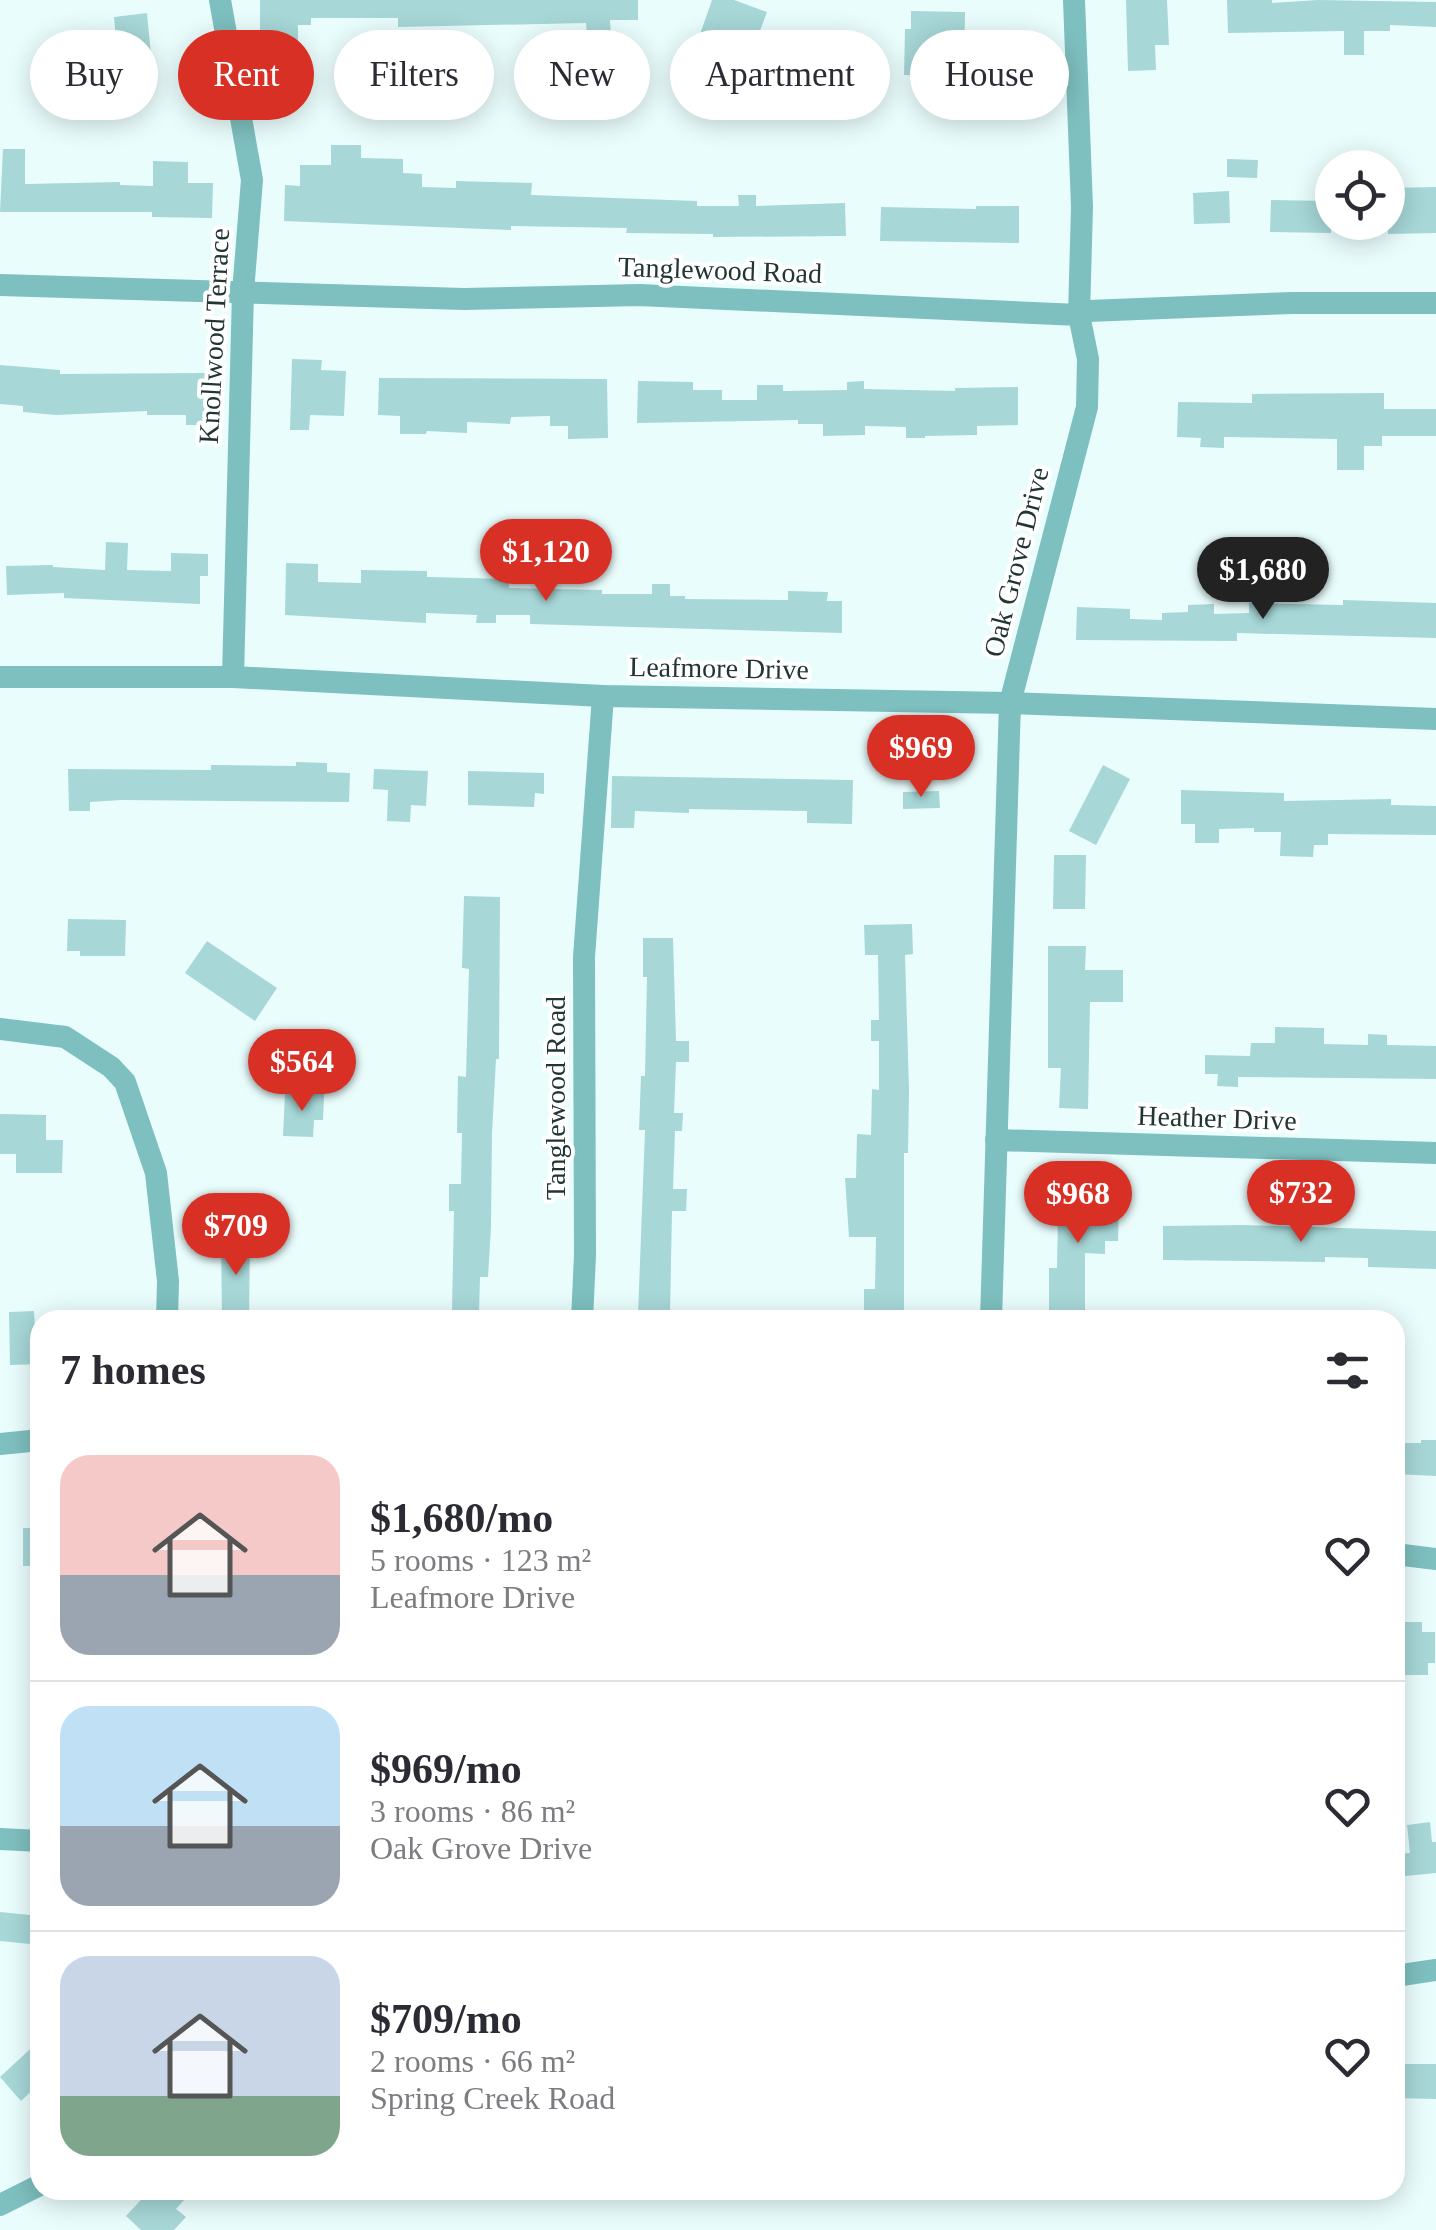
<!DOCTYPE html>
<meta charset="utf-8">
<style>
:root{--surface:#fff;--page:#f2f2f3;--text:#2b2b33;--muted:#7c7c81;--line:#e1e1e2;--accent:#d93025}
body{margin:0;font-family:"Times New Roman",serif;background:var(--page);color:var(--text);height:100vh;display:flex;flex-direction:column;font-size:38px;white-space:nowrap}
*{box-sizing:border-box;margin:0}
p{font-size:32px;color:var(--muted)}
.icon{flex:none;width:55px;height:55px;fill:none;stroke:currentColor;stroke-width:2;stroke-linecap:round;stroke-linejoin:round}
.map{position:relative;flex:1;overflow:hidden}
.details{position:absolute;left:30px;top:1310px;width:1375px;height:890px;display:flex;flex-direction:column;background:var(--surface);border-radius:30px;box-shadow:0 5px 25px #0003}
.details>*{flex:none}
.banner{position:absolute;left:30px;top:30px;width:1378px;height:90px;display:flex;gap:20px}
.controls{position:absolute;left:1315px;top:150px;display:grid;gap:20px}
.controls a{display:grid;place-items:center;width:90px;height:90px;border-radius:50%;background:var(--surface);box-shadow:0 5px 25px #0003;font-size:50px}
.price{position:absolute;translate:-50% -85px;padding:0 22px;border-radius:35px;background:var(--accent);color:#fff;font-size:32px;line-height:65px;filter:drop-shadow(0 2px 5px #0008)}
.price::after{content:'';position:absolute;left:50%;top:60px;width:30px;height:22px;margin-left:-15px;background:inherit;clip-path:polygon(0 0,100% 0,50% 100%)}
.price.active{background:#222;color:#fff}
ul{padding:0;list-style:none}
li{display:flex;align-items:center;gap:30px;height:250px;padding:0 30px}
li+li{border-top:2px solid var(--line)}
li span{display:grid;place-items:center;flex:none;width:280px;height:200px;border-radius:30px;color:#555}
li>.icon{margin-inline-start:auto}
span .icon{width:120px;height:120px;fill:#fffc;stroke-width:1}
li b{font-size:42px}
h2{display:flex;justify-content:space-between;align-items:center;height:120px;padding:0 30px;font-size:42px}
.chip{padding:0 35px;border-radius:45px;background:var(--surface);box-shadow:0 5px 25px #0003;font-size:35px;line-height:90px}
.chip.active{background:var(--accent);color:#fff}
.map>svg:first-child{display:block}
</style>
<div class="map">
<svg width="1436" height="2230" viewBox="0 0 1436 2230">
<rect width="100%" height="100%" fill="#eafdfd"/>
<g fill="#a7d7d7">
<path d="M260 0H638V20H610L611 35H587L586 23 398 27V18H311V25H298V41H260Z"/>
<path d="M712 0H734L767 12 749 60 698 40Z"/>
<path d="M1126 0H1167L1169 45H1155L1156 70 1128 71Z"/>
<path d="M1227 0H1272V3L1318 0 1436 2V27L1390 25V31H1364V55H1344V31L1228 33Z"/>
<path d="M911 11 965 12 964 76 904 75 905 29H911Z"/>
<path d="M147 13 153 75 97 81 94 51 117 49 114 17Z"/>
<path d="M331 145H361V158L403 159V173L422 174V187L456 188V181L532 183 531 195 697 201V206H739L738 195H756V206L845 203 846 236 713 237V234L626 233 627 228 511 226V230L284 221 285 185 300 186V165H331Z"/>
<path d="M3 149H25V184L120 182V185L153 186V161L188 162V183H213L212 218 152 217V212H0Z"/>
<path d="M1227 159 1258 160 1257 178 1227 177Z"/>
<path d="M1436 187V233L1388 234V188Z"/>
<path d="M1229 191 1230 223 1194 224 1193 193Z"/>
<path d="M1271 200 1332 201 1331 233 1270 232Z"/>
<path d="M976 206H1019V243L880 241 881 207 976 209Z"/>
<path d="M292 359 322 360 321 370 346 371 344 416 310 415 309 430H290Z"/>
<path d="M0 365 60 370V374L208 373 207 425H186V415H147V411L56 415 23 412V406L0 404Z"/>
<path d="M379 378 607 379 608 438 568 439V426H550V416L511 417 510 424 467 422V433L427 431 426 434H400V416L378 415Z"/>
<path d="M638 381 693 382V390H722V400H757V385H783V391L847 390V382L864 381V389L955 391V388L1018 387V425L977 426V435L925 436V438H906V427L865 426V435L823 436V424H798V420L637 423Z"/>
<path d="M1384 393V409H1436V436H1382V446H1364V470H1337V439L1224 437V448L1200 447 1201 438 1177 437 1178 402 1252 403V394Z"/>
<path d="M106 542 128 543 127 570 171 571V553L208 554V576H200V604L64 598V593L7 595 6 566 53 565V567L105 570Z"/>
<path d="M286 563 318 564V582L361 583V570L427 571V577L509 579V588L602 590V594H652V584H670V596H685V599L788 600V591L828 592 827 601H842V633L530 624V615H496V623H476L477 615 426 613V623L285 615Z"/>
<path d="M1343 600 1436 603V638L1237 633V641L1076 640 1077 607 1130 609V619L1162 620V613L1188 612V605L1214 604V614L1249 613V603L1343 605Z"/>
<path d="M296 762 327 763V772L350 773 349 802 122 800 90 802V811H69L68 769 211 770V765L296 766Z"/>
<path d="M1103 765 1130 779 1096 845 1069 831Z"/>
<path d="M374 769 428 771 426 806 411 805 410 822 387 821 388 790 373 789Z"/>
<path d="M468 771 544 773V794L535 793 534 807 468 805Z"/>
<path d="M612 776 853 780 852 824 807 823V811L689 809V813L635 811 634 828H611Z"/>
<path d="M1181 790 1284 793V801L1391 799V805L1436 806V835L1328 834V845H1314L1313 857 1280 856 1281 832H1254V828L1219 829V843H1195V824H1181Z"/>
<path d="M939 791 940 808 903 809V792Z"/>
<path d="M1054 855H1086L1085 909H1053Z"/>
<path d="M464 896 500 897 499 1059H496L492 1134 491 1227 488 1277H480L479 1312 452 1311 454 1211H449V1184H461L462 1133H457L458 1076 466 1077 469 969 462 968Z"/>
<path d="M68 919 126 920 125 956H80V951H67Z"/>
<path d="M912 924 913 954 905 955 909 1090 908 1153H904V1320H864V1289H875L876 1237H849L845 1178H856L857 1134 871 1135 872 1089 879 1090V1041H871V1020H879L878 955H865L864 925Z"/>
<path d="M643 938H673L676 1041H689V1062H676L674 1113H683L682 1131H675L673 1189H687L686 1211H672L670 1315H638L645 1130H639L641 1076H645L647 977H643Z"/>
<path d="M207 941 277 988 255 1021 185 973Z"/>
<path d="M1048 946H1086L1085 970H1123V1002H1090L1088 1109 1059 1108 1061 1068H1048Z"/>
<path d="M1275 1027 1324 1028V1044L1368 1045V1034L1387 1035V1045L1436 1046V1079L1238 1077V1087L1217 1086 1218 1074H1205V1055L1250 1056 1251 1043H1275Z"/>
<path d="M271 1054 302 1055 301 1078 269 1077Z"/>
<path d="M285 1093 324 1094 323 1120H314L313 1137 283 1136Z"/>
<path d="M0 1114 46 1115V1140H63L62 1173H16V1154H0Z"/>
<path d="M1048 1191 1109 1192V1207H1119L1118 1241H1105V1254L1085 1253V1320L1049 1317V1268H1057L1058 1214H1047Z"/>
<path d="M1244 1225 1436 1231V1269L1368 1267V1258L1325 1257V1262L1163 1260V1226Z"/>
<path d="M221 1236H250L249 1320H222Z"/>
<path d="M34 1311 35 1328H40V1364L10 1365 9 1312Z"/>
<path d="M1421 1440H1436V1476L1395 1474V1443H1421Z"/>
<rect x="23" y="1528" width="17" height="38"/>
<path d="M1395 1622H1422V1632H1435V1663H1428V1675H1404V1661H1395Z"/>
<path d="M1430 1822 1432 1842H1436V1873L1395 1877V1854L1410 1853 1407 1825Z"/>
<path d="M0 1912 40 1916V1945L0 1941Z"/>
<path d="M40 2040V2083L21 2101 0 2077Z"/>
<path d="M1395 2064H1436V2099L1395 2098Z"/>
<path d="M150 2190H193L176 2209 186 2217 174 2230H141L126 2216Z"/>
</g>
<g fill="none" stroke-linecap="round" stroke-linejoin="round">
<g stroke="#7ebfbf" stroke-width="22">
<path d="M220 0 252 180 243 292 233 677"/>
<path d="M0 285 464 299 639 295 1079 315 1088 311 1292 303H1436"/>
<path d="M0 677H233L603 696 1010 703 1436 719"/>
<path d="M0 1029 65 1037 111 1067 125 1082 156 1173 168 1281 167 1320"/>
<path d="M996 1140 1436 1153"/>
<path d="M582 1320 585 1255 584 957 603 696"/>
<path d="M991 1320 1010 703 1087 407 1088 359 1079 315 1082 207 1074 0"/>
<path d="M0 1444 40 1440"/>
<path d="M1395 1554 1436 1559"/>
<path d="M0 1839 40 1841"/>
<path d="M1395 1976 1436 1970"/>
<path d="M0 2205 40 2185"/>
</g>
</g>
<g text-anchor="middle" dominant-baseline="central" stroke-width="8" stroke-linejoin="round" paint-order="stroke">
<g font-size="28" fill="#223535" stroke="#fff">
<text transform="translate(720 270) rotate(2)">Tanglewood Road</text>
<text transform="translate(214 336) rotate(-87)">Knollwood Terrace</text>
<text transform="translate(1016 562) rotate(-76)">Oak Grove Drive</text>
<text transform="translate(719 668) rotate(1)">Leafmore Drive</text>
<text transform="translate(555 1098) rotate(-90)">Tanglewood Road</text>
<text transform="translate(1217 1118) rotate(2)">Heather Drive</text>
</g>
</g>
</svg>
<div class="controls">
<a><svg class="icon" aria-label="locate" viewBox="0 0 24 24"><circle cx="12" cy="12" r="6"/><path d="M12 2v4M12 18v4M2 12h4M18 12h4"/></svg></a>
</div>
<b class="price" style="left:546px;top:604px">$1,120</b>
<b class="price active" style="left:1263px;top:622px">$1,680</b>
<b class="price" style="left:921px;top:800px">$969</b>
<b class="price" style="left:302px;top:1114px">$564</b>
<b class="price" style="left:1301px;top:1245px">$732</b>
<b class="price" style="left:1078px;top:1246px">$968</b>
<b class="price" style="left:236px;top:1278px">$709</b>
<div class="banner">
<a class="chip">Buy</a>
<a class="chip active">Rent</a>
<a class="chip">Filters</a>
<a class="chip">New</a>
<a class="chip">Apartment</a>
<a class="chip">House</a>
</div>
<section class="details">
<h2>7 homes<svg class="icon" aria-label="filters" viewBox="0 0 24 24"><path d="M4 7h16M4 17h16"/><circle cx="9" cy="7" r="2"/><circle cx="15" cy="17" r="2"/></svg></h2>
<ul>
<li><span style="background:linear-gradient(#f6c9c9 60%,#9aa5b1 0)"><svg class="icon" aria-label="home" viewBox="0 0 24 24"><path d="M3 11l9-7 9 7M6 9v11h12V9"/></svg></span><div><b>$1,680/mo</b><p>5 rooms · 123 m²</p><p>Leafmore Drive</p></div><svg class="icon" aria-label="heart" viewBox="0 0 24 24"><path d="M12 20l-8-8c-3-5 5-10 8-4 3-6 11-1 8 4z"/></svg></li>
<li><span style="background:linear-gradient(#bfe0f5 60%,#9aa5b1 0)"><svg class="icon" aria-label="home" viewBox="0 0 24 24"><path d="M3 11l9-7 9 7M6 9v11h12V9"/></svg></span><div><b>$969/mo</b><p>3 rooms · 86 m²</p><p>Oak Grove Drive</p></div><svg class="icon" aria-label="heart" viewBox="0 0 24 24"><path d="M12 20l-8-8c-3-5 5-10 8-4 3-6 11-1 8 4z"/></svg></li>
<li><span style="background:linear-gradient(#c9d6e8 70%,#7fa58c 0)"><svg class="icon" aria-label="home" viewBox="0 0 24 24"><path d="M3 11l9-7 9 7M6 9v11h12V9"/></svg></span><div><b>$709/mo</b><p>2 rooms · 66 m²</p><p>Spring Creek Road</p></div><svg class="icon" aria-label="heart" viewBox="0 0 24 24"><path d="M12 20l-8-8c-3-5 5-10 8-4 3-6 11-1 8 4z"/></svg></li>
</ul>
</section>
</div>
